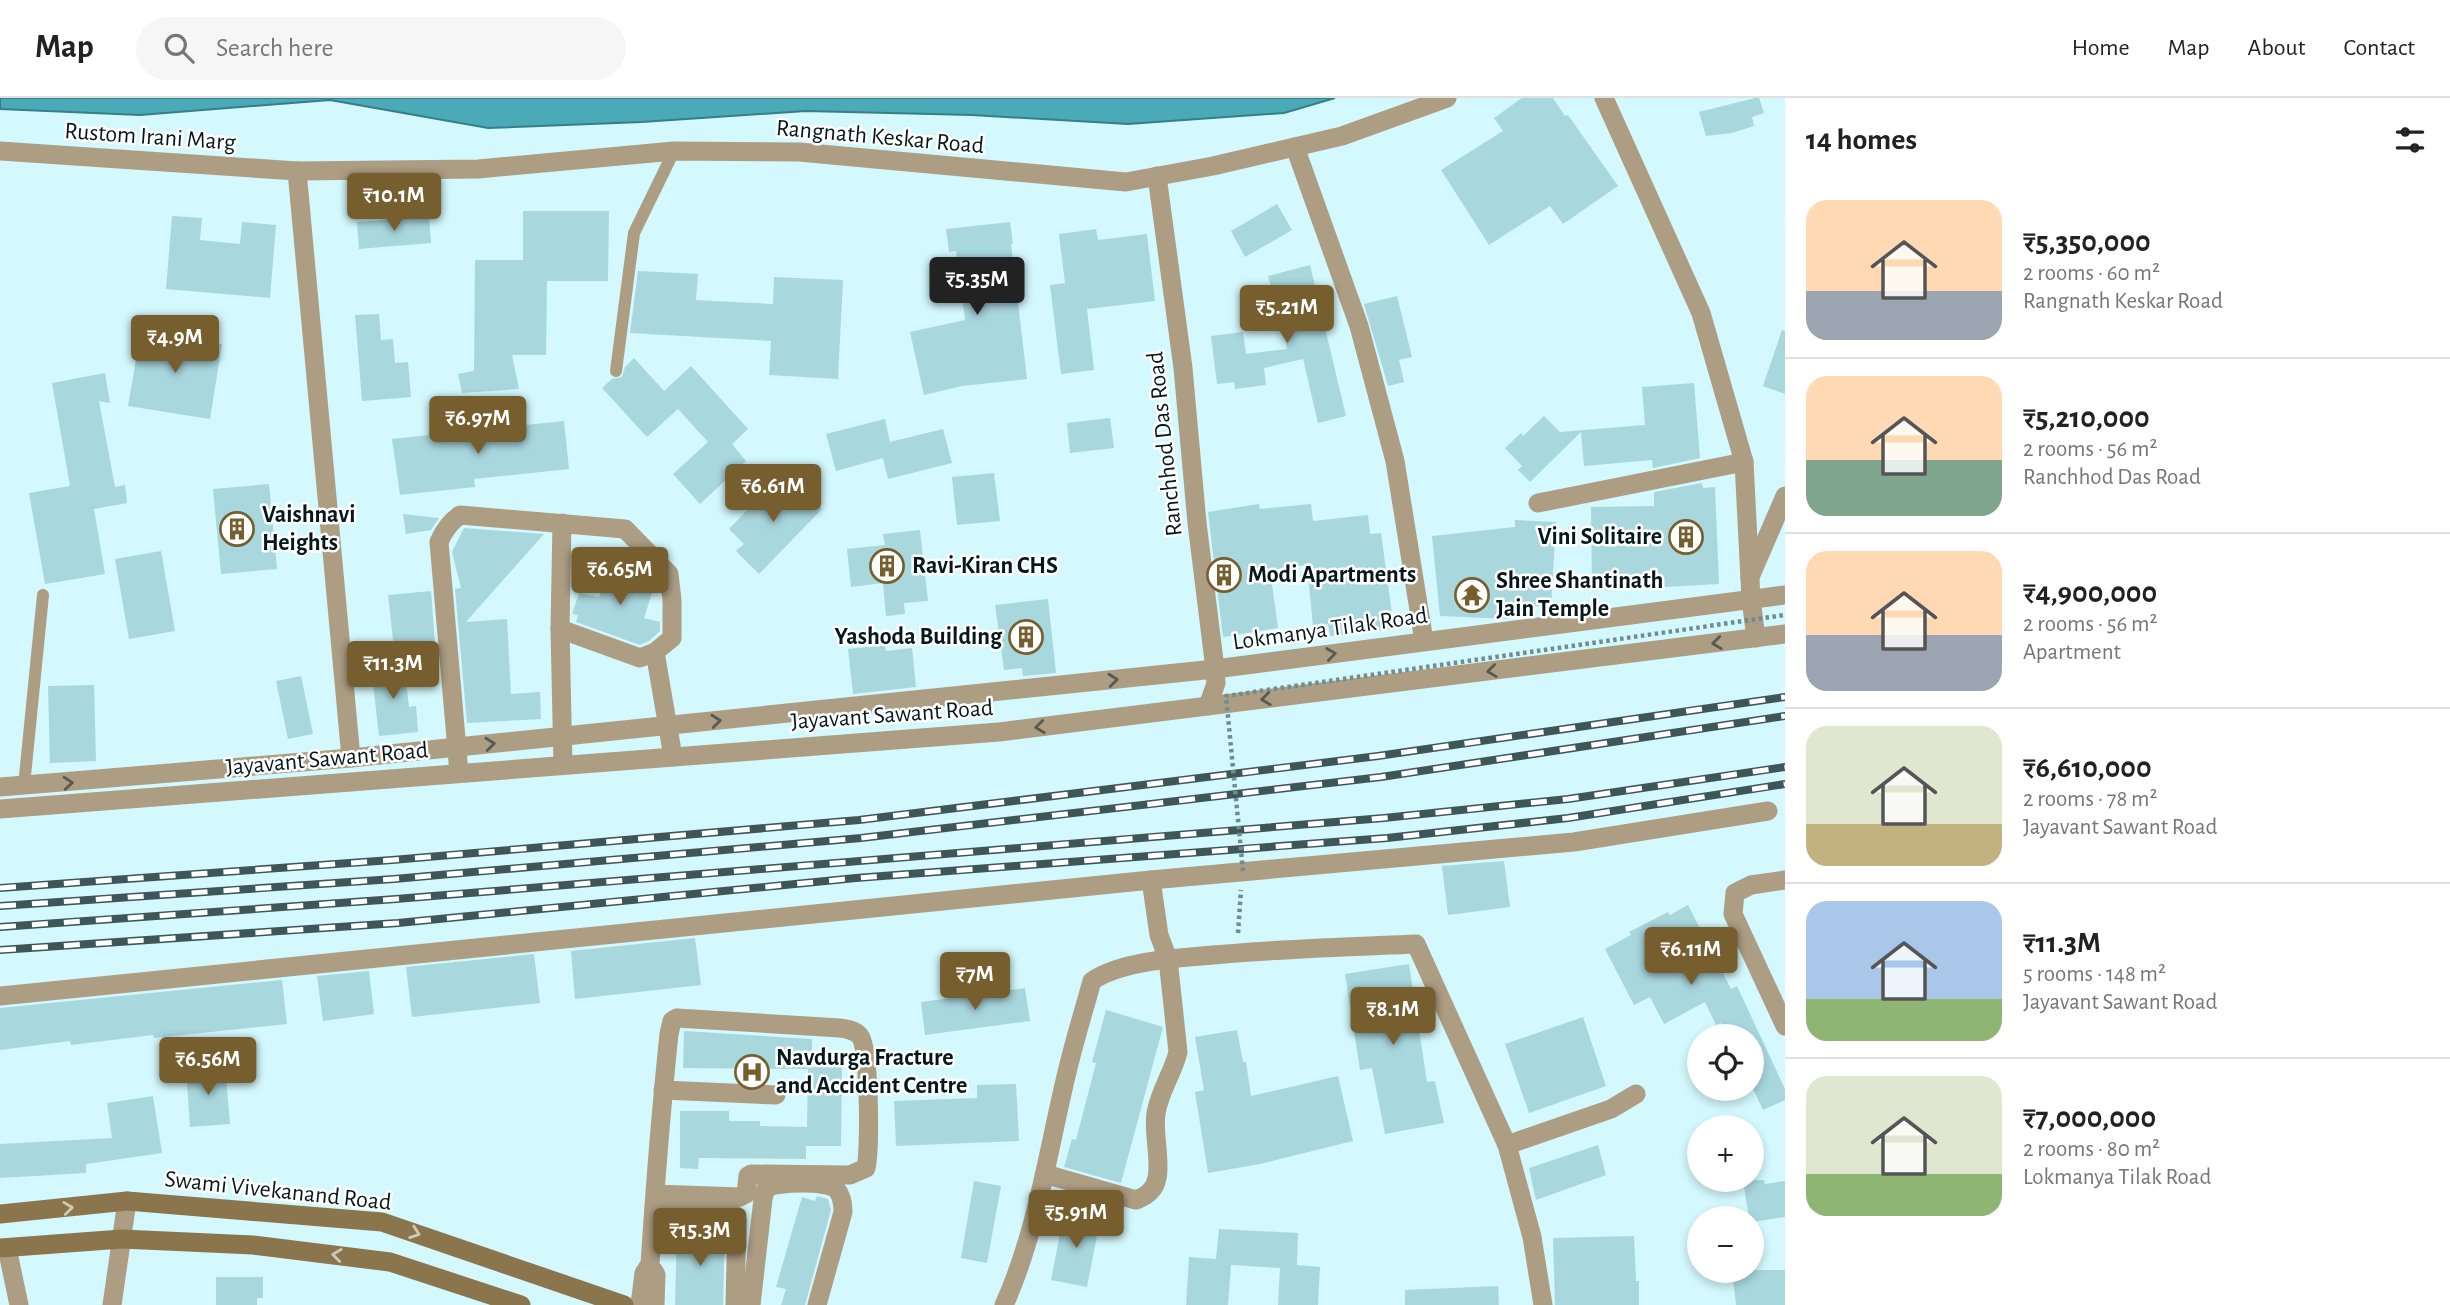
<!DOCTYPE html>
<meta charset="utf-8">
<style>
:root{--surface:#fff;--page:#f6f6f6;--text:#222;--muted:#767676;--line:#e0e0e0;--accent:#765e2e}
body{margin:0;font-family:"Alegreya Sans",sans-serif;background:var(--page);color:var(--text);height:100vh;display:flex;flex-direction:column;font-size:26px;white-space:nowrap}
*{box-sizing:border-box;margin:0}
p{font-size:23px;color:var(--muted)}
.icon{flex:none;width:38px;height:38px;fill:none;stroke:currentColor;stroke-width:2;stroke-linecap:round;stroke-linejoin:round}
.map{position:relative;flex:1;overflow:hidden}
.sheet{display:flex;flex-direction:column;background:var(--surface);width:665px}
.sheet>*{flex:none}
.fabs{position:absolute;left:1687px;top:926px;display:grid;gap:14px}
.fabs a{display:grid;place-items:center;width:77px;height:77px;border-radius:50%;background:var(--surface);box-shadow:0 4px 10px #0003;font-size:35px}
.price{position:absolute;translate:-50% -60px;padding:0 16px;border-radius:7px;background:var(--accent);color:#fff;font-size:23px;line-height:46px;filter:drop-shadow(0 2px 4px #0008)}
.price::after{content:'';position:absolute;left:50%;top:42px;width:21px;height:16px;margin-left:-10px;background:inherit;clip-path:polygon(0 0,100% 0,50% 100%)}
.price.active{background:#222;color:#fff}
ul{padding:0;list-style:none}
li{display:flex;align-items:center;gap:21px;height:175px;padding:0 21px}
li+li{border-top:2px solid var(--line)}
li span{display:grid;place-items:center;flex:none;width:196px;height:140px;border-radius:21px;color:#555}
li>.icon{margin-inline-start:auto}
span .icon{width:84px;height:84px;fill:#fffc;stroke-width:1}
li b{font-size:30px}
h2{display:flex;justify-content:space-between;align-items:center;height:84px;padding:0 21px;font-size:30px}
header{display:flex;align-items:center;gap:42px;box-sizing:border-box;height:98px;padding:0 35px;background:var(--surface);border-bottom:2px solid var(--line)}
header strong{font-size:33px}
nav{display:flex;gap:38px;margin-inline-start:auto;font-size:24px}
.search{width:490px;height:63px;background:var(--page);display:flex;align-items:center;gap:18px;box-sizing:border-box;padding:0 24px;border-radius:38px;color:var(--muted);font-size:26px}
main{display:flex;flex:1;min-height:0}
.map>svg:first-child{display:block}
</style>
<header>
<strong>Map</strong>
<div class="search"><svg class="icon" aria-label="search" viewBox="0 0 24 24"><circle cx="10" cy="10" r="6"/><path d="M15 15l6 6"/></svg>Search here</div>
<nav><a>Home</a><a>Map</a><a>About</a><a>Contact</a></nav>
</header>
<main>
<div class="map">
<svg width="1785" height="1207" viewBox="0 0 1785 1207">
<rect width="100%" height="100%" fill="#d3f8fd"/>
<path fill="#4aaab7" stroke="#367e88" stroke-width="2" d="M0 0H1335L1284 15 1128 26 972 17 806 13 642 24 488 30 330 2 140 17 0 11Z"/>
<g fill="#a9d7de">
<path d="M1522 0H1553L1565 18 1568 17 1618 88 1563 126 1550 108 1489 147 1441 72 1503 33 1494 20Z"/>
<path d="M1755 0H1759L1764 15 1752 19 1754 28 1732 35 1706 38 1699 14Z"/>
<path d="M1277 106 1292 132 1245 159 1231 133Z"/>
<path d="M523 113H609L608 183H547L546 257H512L519 291 462 295 458 276 474 273 475 162H523Z"/>
<path d="M172 118 202 120 200 142 240 146 242 124 276 127 270 200 166 191Z"/>
<path d="M429 119 431 145 359 151 357 124Z"/>
<path d="M1010 124 1013 146H1011L1027 281 962 288 924 297 910 234 965 222 956 153 949 154 946 131Z"/>
<path d="M1096 131 1098 142 1147 136 1155 203 1087 211 1094 272 1061 276 1050 187 1065 185 1059 136Z"/>
<path d="M1310 167 1346 318 1318 325 1303 261 1264 270 1266 287 1235 291 1234 284 1217 286 1211 238 1243 234 1246 256 1287 251 1268 178Z"/>
<path d="M638 173 698 176 696 202 773 206 774 179 843 182 838 281 769 277 771 243 630 235Z"/>
<path d="M1397 198 1412 259 1399 262 1404 284 1388 288 1364 206Z"/>
<path d="M379 216 381 242 393 241 395 265 408 264 411 299 362 303 355 217Z"/>
<path d="M1782 232 1785 233V296L1763 288Z"/>
<path d="M141 233 222 246 210 321 128 308Z"/>
<path d="M634 260 664 293 691 268 748 331 732 346 746 363 700 406 673 376 708 344 678 311 647 339 602 290 612 281 622 279 625 269Z"/>
<path d="M105 275 110 305 99 303 115 389 125 387 127 405 94 411 105 476 45 486 29 395 70 388 52 285Z"/>
<path d="M1694 285 1700 360 1653 370 1652 362 1584 368 1581 334 1530 384 1518 372 1522 368 1505 350 1521 335 1523 338 1544 318 1560 334 1645 327 1642 289Z"/>
<path d="M1110 320 1114 350 1070 355 1067 325Z"/>
<path d="M885 321 890 344 943 331 952 365 888 381 883 360 836 373 826 336Z"/>
<path d="M564 323 569 371 474 381 475 389 400 397 392 341Z"/>
<path d="M994 375 1000 423 957 427 952 379Z"/>
<path d="M776 382 794 399 801 391 822 411 759 476 736 453 744 446 729 431Z"/>
<path d="M1702 385 1703 390 1715 389 1719 486 1592 493 1591 409 1654 408V394Z"/>
<path d="M269 386 277 471 221 476 213 391Z"/>
<path d="M1259 406 1260 411 1311 406 1313 423 1368 417 1370 436 1381 435 1394 531 1330 538 1328 526 1313 528 1307 467 1270 472 1278 530 1223 539 1208 414Z"/>
<path d="M403 416 439 420 431 432 406 436Z"/>
<path d="M1515 422 1556 424 1551 509 1507 506 1508 521 1440 518 1432 438 1515 429Z"/>
<path d="M464 430 544 436 466 524 507 521 511 596 540 594 541 621 467 625 455 491 461 490 452 454Z"/>
<path d="M920 432 928 503 904 505 905 516 886 518 883 485 851 489 847 451 885 447 883 436Z"/>
<path d="M161 453 175 533 129 541 115 461Z"/>
<path d="M612 466 656 483 644 520 660 524V533L649 543 640 547 576 524 578 517 573 516V513L579 495 599 499Z"/>
<path d="M431 493 435 545 394 550 388 497Z"/>
<path d="M1048 501 1056 575 1023 578 1022 570 1004 572 995 507Z"/>
<path d="M885 547 886 553 912 550 916 589 853 596 848 551Z"/>
<path d="M404 565 409 609 416 608 418 634 379 638 371 568Z"/>
<path d="M301 578 313 636 288 641 276 583Z"/>
<path d="M94 587 96 663 50 665 48 588Z"/>
<path d="M1504 763 1510 809 1448 817 1442 768Z"/>
<path d="M1688 807 1731 891 1737 888 1785 991V1002L1763 1012 1752 989V938H1727L1721 925 1716 927 1705 904 1664 926 1650 899 1634 907 1605 851 1631 837 1629 834 1668 814 1670 817Z"/>
<path d="M695 840 701 887 575 901 571 853Z"/>
<path d="M534 856 540 905 412 919 406 869Z"/>
<path d="M1409 866 1427 984 1435 983 1444 1025 1385 1036 1372 970 1360 972 1345 876Z"/>
<path d="M369 873 374 916 323 923 317 878Z"/>
<path d="M282 882 287 926 154 940 153 937 71 947 70 943 0 952V910Z"/>
<path d="M1025 890 1030 923 925 937 921 904Z"/>
<path d="M1106 912 1163 929 1121 1085 1064 1069 1072 1041 1076 1042 1096 965 1092 964Z"/>
<path d="M1583 919 1606 988 1529 1015 1505 946Z"/>
<path d="M1237 932 1243 964H1246L1251 998 1338 978 1353 1043 1260 1066 1208 1075 1195 994 1204 992 1195 939Z"/>
<path d="M684 933 812 941V969H842L841 1048H806V1061L699 1060 698 1071 680 1070V1013H729V1023H760V1028L807 1029 808 971 683 970Z"/>
<path d="M225 968 230 1026 190 1029 186 971Z"/>
<path d="M1016 986 1019 1043 896 1048 894 1003 977 1000V987Z"/>
<path d="M153 998 162 1055 86 1066V1075L0 1080V1046L112 1040 107 1005Z"/>
<path d="M1598 1047 1606 1077 1536 1102 1529 1070Z"/>
<path d="M1743 1082H1764L1765 1086 1785 1083V1119L1752 1124V1120H1749Z"/>
<path d="M974 1083 1001 1088 987 1165 961 1160Z"/>
<path d="M817 1098 828 1101 831 1112 805 1207H781L786 1191 776 1189 802 1099 815 1103Z"/>
<path d="M1064 1115 1100 1122 1087 1189 1051 1182Z"/>
<path d="M709 1131H725L723 1207H675L677 1133 709 1134Z"/>
<path d="M1219 1131 1298 1135 1297 1167 1320 1169 1318 1207H1278L1280 1170 1231 1167 1228 1207H1186L1189 1159 1216 1161Z"/>
<path d="M1634 1138 1636 1183H1639V1207H1555L1553 1140Z"/>
<path d="M1732 1172H1785V1207H1736Z"/>
<path d="M216 1179H263V1200H257V1207H216Z"/>
<path d="M1498 1188 1499 1207H1405V1192Z"/>
</g>
<g fill="none" stroke-linecap="round" stroke-linejoin="round">
<path stroke="#708c90" stroke-width="4.5" stroke-dasharray="3.5 3.5" stroke-linecap="butt" d="M1238 835 1241 792"/>
<g stroke="#ac9d83" stroke-width="12">
<path d="M616 273 634 135 674 53"/>
<path d="M24 688 43 497"/>
</g>
<g stroke="#ac9d83" stroke-width="19">
<path d="M1295 49 1359 228 1395 363 1424 543"/>
<path d="M297 73 351 660"/>
<path d="M1157 78 1183 270 1197 425 1215 571 1216 585 1208 608"/>
<path d="M1538 405 1744 364"/>
<path d="M562 425 560 531 563 667"/>
<path d="M1750 479 1785 398"/>
<path d="M655 554 673 659"/>
<path d="M459 675 439 444C444 432 450 424 460 417L625 431 669 476 672 502V540L655 554 640 560 560 531"/>
<path d="M1785 782 1751 787 1735 795 1733 816 1785 928"/>
<path d="M0 898 1151 782 1574 744 1768 713"/>
<path d="M663 992 776 997"/>
<path d="M1507 1047 1611 1011 1636 996"/>
<path d="M1045 1076 1136 1102C1147 1098 1155 1092 1157 1080 1161 1063 1153 1035 1156 1015 1160 992 1173 975 1178 954L1168 861 1159 837 1151 782"/>
<path d="M654 1110 726 1111 734 1116 737 1122 735 1207"/>
<path d="M7 1150 19 1207"/>
<path d="M654 1173 656 1177 655 1207"/>
<path d="M112 1207 127 1103"/>
<path d="M640 1207 644 1175 650 1166C655 1089 661 1013 669 936L672 923 677 920 840 930C847 931 855 932 860 938 870 950 870 1053 866 1070L850 1077 751 1076 748 1078 746 1096 740 1099 655 1096"/>
<path d="M751 1207 763 1101 766 1090C777 1084 828 1082 837 1092 842 1098 843 1107 843 1114L817 1207"/>
<path d="M1004 1207C1037 1135 1049 1047 1068 970 1075 941 1084 912 1092 883 1120 864 1168 861 1201 858 1273 851 1345 849 1416 846L1507 1047 1532 1139 1543 1207"/>
</g>
<g stroke="#ac9d83" stroke-width="19">
<path d="M1604 0 1701 215 1744 364 1751 501 1756 540"/>
<path d="M0 53 297 73 478 71 674 53 799 54 1126 84 1213 68 1342 38 1447 0"/>
<path d="M0 689 351 660 1215 571 1785 497"/>
<path d="M0 711 999 634 1785 536"/>
</g>
<g stroke="#8a754d" stroke-width="19">
<path d="M0 1116 127 1103 382 1124 624 1207"/>
<path d="M0 1150 122 1141 253 1147 390 1164 521 1207"/>
</g>
<g stroke="#3e5659" stroke-width="8">
<g id="rail">
<path d="M0 790 392 762 859 722 1378 658 1785 599"/>
<path d="M0 808 394 781 861 740 1381 679 1785 618"/>
<path d="M0 829 396 801 1384 720 1568 701 1785 669"/>
<path d="M0 852 398 825 856 780 1387 740 1568 720 1785 686"/>
</g>
</g>
<use href="#rail" stroke="#fff" stroke-width="5" stroke-dasharray="16" stroke-linecap="butt"/>
<path stroke="#708c90" stroke-width="4.5" stroke-dasharray="3.5 3.5" stroke-linecap="butt" d="M1243 773 1226 598 1785 517"/>
</g>
<defs><path id="oneway-chevron" d="M-2-3.5L2.5 0L-2 3.5" fill="none" stroke-width="1.6" stroke-linecap="round" stroke-linejoin="round" transform="scale(1.75)"/></defs>
<g stroke="#595a4f">
<use href="#oneway-chevron" transform="translate(1717 545) rotate(173)"/>
<use href="#oneway-chevron" transform="translate(1331 556) rotate(-8)"/>
<use href="#oneway-chevron" transform="translate(1492 573) rotate(173)"/>
<use href="#oneway-chevron" transform="translate(1113 582) rotate(-6)"/>
<use href="#oneway-chevron" transform="translate(1266 601) rotate(173)"/>
<use href="#oneway-chevron" transform="translate(716 623) rotate(-6)"/>
<use href="#oneway-chevron" transform="translate(1040 629) rotate(173)"/>
<use href="#oneway-chevron" transform="translate(490 646) rotate(-6)"/>
<use href="#oneway-chevron" transform="translate(68 685) rotate(-5)"/>
</g>
<g stroke="#d0c8b8">
<use href="#oneway-chevron" transform="translate(68 1110) rotate(-7)"/>
<use href="#oneway-chevron" transform="translate(415 1135) rotate(19)"/>
<use href="#oneway-chevron" transform="translate(337 1157) rotate(-173)"/>
</g>
<defs>
<g id="building-ring" transform="scale(1.75)"><circle r="9.5" fill="#fff" stroke="#765e2e" stroke-width="1.5"/><path d="M-4-6H4V6H1V3H-1V6H-4ZM-2.5-4.3h1.7v1.8h-1.7ZM.8-4.3h1.7v1.8H.8ZM-2.5-1h1.7V.8h-1.7ZM.8-1h1.7V.8H.8Z" fill="#765e2e"/></g>
<g id="temple-ring" transform="scale(1.75)"><circle r="9.5" fill="#fff" stroke="#765e2e" stroke-width="1.5"/><path d="M0-6L5-2H3V0L6.5 2.5H4V6H1.5V3h-3V6H-4V2.5H-6.5L-3 0V-2H-5Z" fill="#765e2e"/></g>
<g id="hospital-ring" transform="scale(1.75)"><circle r="9.5" fill="#fff" stroke="#765e2e" stroke-width="1.5"/><path d="M-5-5h3v3.5h4V-5h3V5h-3V1.5h-4V5h-3Z" fill="#765e2e"/></g>
</defs>
<g fill-rule="evenodd">
<use href="#building-ring" x="237" y="431"/>
<use href="#building-ring" x="1686" y="439"/>
<use href="#building-ring" x="887" y="468"/>
<use href="#building-ring" x="1224" y="477"/>
<use href="#temple-ring" x="1472" y="497"/>
<use href="#building-ring" x="1026" y="539"/>
<use href="#hospital-ring" x="752" y="974"/>
</g>
<g text-anchor="middle" dominant-baseline="central" stroke-width="5" stroke-linejoin="round" paint-order="stroke">
<g font-size="24" fill="#06181b" stroke="#fff">
<text transform="translate(150 39) rotate(4)">Rustom Irani Marg</text>
<text transform="translate(880 39) rotate(5)">Rangnath Keskar Road</text>
<text transform="translate(1165 346) rotate(-96)">Ranchhod Das Road</text>
<text transform="translate(1330 531) rotate(-8)">Lokmanya Tilak Road</text>
<text transform="translate(892 617) rotate(-4)">Jayavant Sawant Road</text>
<text transform="translate(327 661) rotate(-5)">Jayavant Sawant Road</text>
<text transform="translate(278 1093) rotate(6)">Swami Vivekanand Road</text>
</g>
<g font-size="24" font-weight="bold" fill="#06181b" stroke="#fff" text-anchor="start">
<text x="262" y="417">Vaishnavi<tspan x="262" dy="28">Heights</tspan></text>
<text x="1662" y="439" text-anchor="end">Vini Solitaire</text>
<text x="912" y="468">Ravi-Kiran CHS</text>
<text x="1248" y="477">Modi Apartments</text>
<text x="1496" y="483">Shree Shantinath<tspan x="1496" dy="28">Jain Temple</tspan></text>
<text x="1002" y="539" text-anchor="end">Yashoda Building</text>
<text x="776" y="960">Navdurga Fracture<tspan x="776" dy="28">and Accident Centre</tspan></text>
</g>
</g>
</svg>
<div class="fabs">
<a><svg class="icon" aria-label="locate" viewBox="0 0 24 24"><circle cx="12" cy="12" r="6"/><path d="M12 2v4M12 18v4M2 12h4M18 12h4"/></svg></a>
<a>+</a>
<a>−</a>
</div>
<b class="price" style="left:394px;top:135px">₹10.1M</b>
<b class="price active" style="left:977px;top:219px">₹5.35M</b>
<b class="price" style="left:1287px;top:247px">₹5.21M</b>
<b class="price" style="left:175px;top:277px">₹4.9M</b>
<b class="price" style="left:478px;top:358px">₹6.97M</b>
<b class="price" style="left:773px;top:426px">₹6.61M</b>
<b class="price" style="left:620px;top:509px">₹6.65M</b>
<b class="price" style="left:393px;top:603px">₹11.3M</b>
<b class="price" style="left:1691px;top:889px">₹6.11M</b>
<b class="price" style="left:975px;top:914px">₹7M</b>
<b class="price" style="left:1393px;top:949px">₹8.1M</b>
<b class="price" style="left:208px;top:999px">₹6.56M</b>
<b class="price" style="left:1076px;top:1152px">₹5.91M</b>
<b class="price" style="left:700px;top:1170px">₹15.3M</b>
</div>
<section class="sheet">
<h2>14 homes<svg class="icon" aria-label="filters" viewBox="0 0 24 24"><path d="M4 7h16M4 17h16"/><circle cx="9" cy="7" r="2"/><circle cx="15" cy="17" r="2"/></svg></h2>
<ul>
<li><span style="background:linear-gradient(#ffd9b3 65%,#9aa5b1 0)"><svg class="icon" aria-label="home" viewBox="0 0 24 24"><path d="M3 11l9-7 9 7M6 9v11h12V9"/></svg></span><div><b>₹5,350,000</b><p>2 rooms · 60 m²</p><p>Rangnath Keskar Road</p></div></li>
<li><span style="background:linear-gradient(#ffd9b3 60%,#7fa58c 0)"><svg class="icon" aria-label="home" viewBox="0 0 24 24"><path d="M3 11l9-7 9 7M6 9v11h12V9"/></svg></span><div><b>₹5,210,000</b><p>2 rooms · 56 m²</p><p>Ranchhod Das Road</p></div></li>
<li><span style="background:linear-gradient(#ffd9b3 60%,#9aa5b1 0)"><svg class="icon" aria-label="home" viewBox="0 0 24 24"><path d="M3 11l9-7 9 7M6 9v11h12V9"/></svg></span><div><b>₹4,900,000</b><p>2 rooms · 56 m²</p><p>Apartment</p></div></li>
<li><span style="background:linear-gradient(#dfe7d0 70%,#c2b280 0)"><svg class="icon" aria-label="home" viewBox="0 0 24 24"><path d="M3 11l9-7 9 7M6 9v11h12V9"/></svg></span><div><b>₹6,610,000</b><p>2 rooms · 78 m²</p><p>Jayavant Sawant Road</p></div></li>
<li><span style="background:linear-gradient(#a9c7e8 70%,#8fb573 0)"><svg class="icon" aria-label="home" viewBox="0 0 24 24"><path d="M3 11l9-7 9 7M6 9v11h12V9"/></svg></span><div><b>₹11.3M</b><p>5 rooms · 148 m²</p><p>Jayavant Sawant Road</p></div></li>
<li><span style="background:linear-gradient(#dfe7d0 70%,#8fb573 0)"><svg class="icon" aria-label="home" viewBox="0 0 24 24"><path d="M3 11l9-7 9 7M6 9v11h12V9"/></svg></span><div><b>₹7,000,000</b><p>2 rooms · 80 m²</p><p>Lokmanya Tilak Road</p></div></li>
</ul>
</section>
</main>
